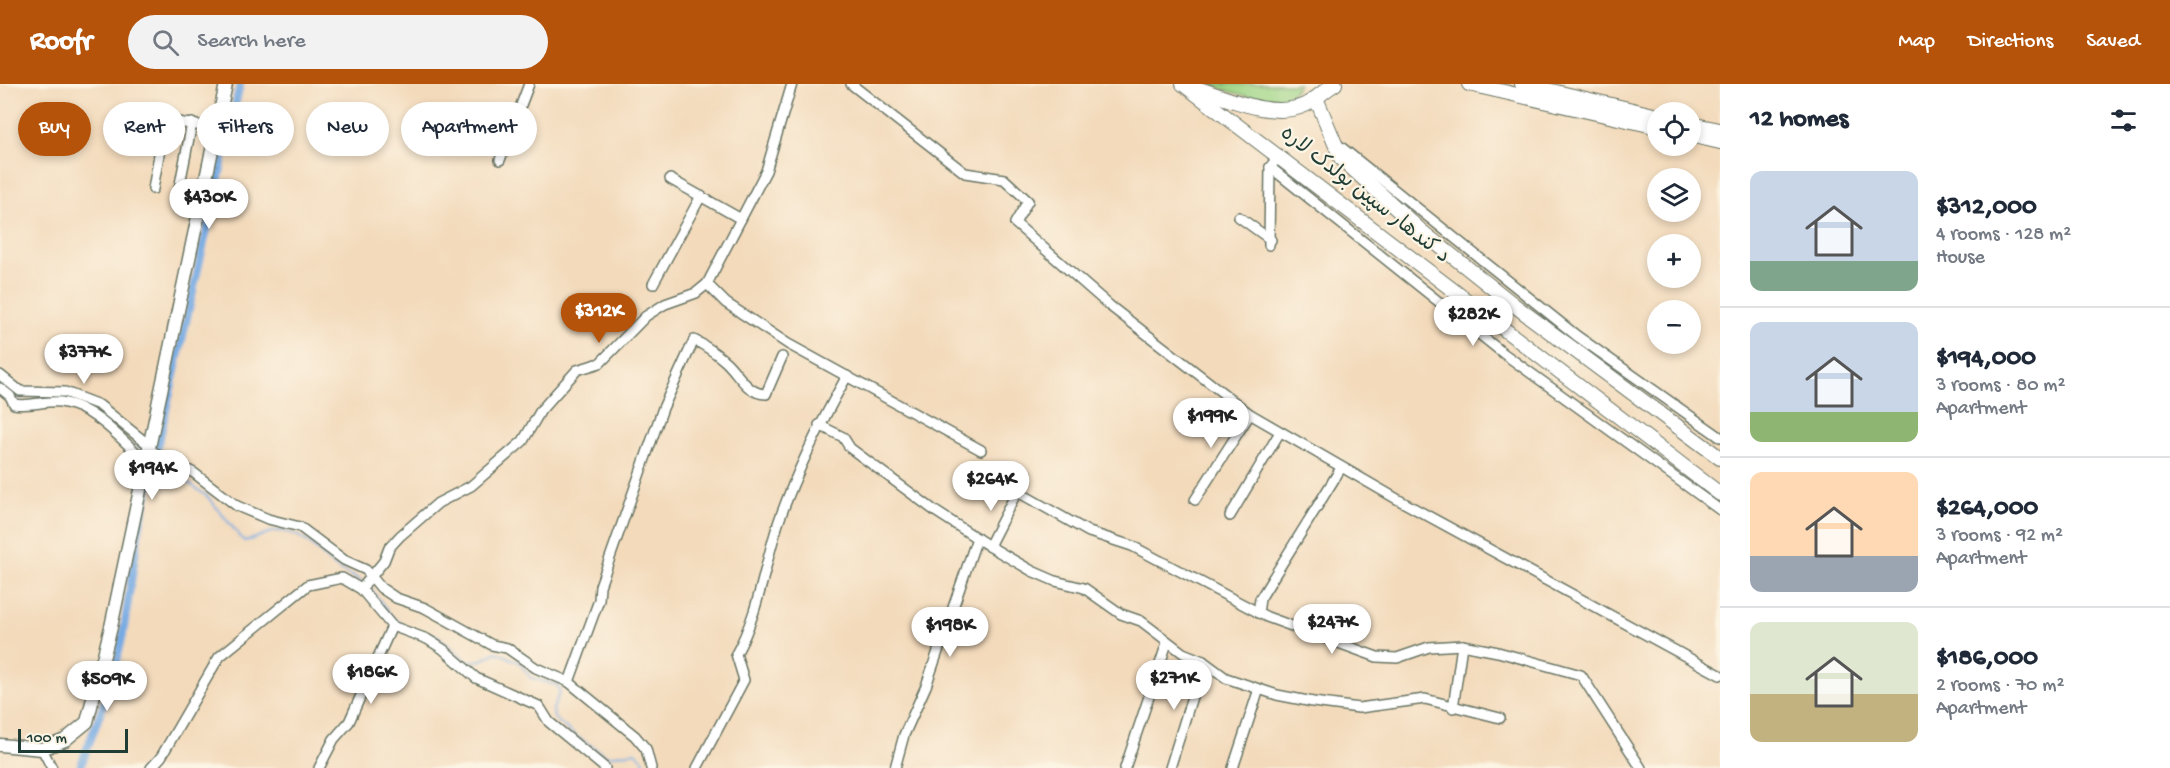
<!DOCTYPE html>
<meta charset="utf-8">
<style>
:root{--surface:#fff;--page:#f2f2f3;--text:#1f2937;--muted:#747a83;--line:#e0e1e3;--accent:#b45309}
body{margin:0;font-family:"Gochi Hand","Playpen Sans Arabic",sans-serif;background:var(--page);color:var(--text);height:100vh;display:flex;flex-direction:column;font-size:22px;white-space:nowrap}
*{box-sizing:border-box;margin:0}
p{font-size:20px;color:var(--muted)}
.icon{flex:none;width:33px;height:33px;fill:none;stroke:currentColor;stroke-width:2;stroke-linecap:round;stroke-linejoin:round}
.map{position:relative;flex:1;overflow:hidden}
.sheet{display:flex;flex-direction:column;background:var(--surface);width:450px}
.sheet>*{flex:none}
.top-card{position:absolute;left:18px;top:18px;width:570px;height:54px;display:flex;gap:12px}
.tools{position:absolute;left:1647px;top:18px;display:grid;gap:12px}
.tools a{display:grid;place-items:center;width:54px;height:54px;border-radius:50%;background:var(--surface);box-shadow:0 3px 9px #0003;font-size:30px}
.scale{position:absolute;left:18px;bottom:15px;width:110px;box-sizing:border-box;padding-left:6px;border:3px solid #1f3d34;border-top:0;font-size:16px;line-height:21px;white-space:nowrap;color:#1f3d34;-webkit-text-stroke:4px #fcf5e5;paint-order:stroke}
.price{position:absolute;translate:-50% -51px;padding:0 14px;border-radius:21px;background:#fff;color:#222;font-size:20px;line-height:39px;filter:drop-shadow(0 2px 3px #0008)}
.price::after{content:'';position:absolute;left:50%;top:36px;width:18px;height:14px;margin-left:-9px;background:inherit;clip-path:polygon(0 0,100% 0,50% 100%)}
.price.current{background:var(--accent);color:#fff}
ul{padding:0;list-style:none}
li{display:flex;align-items:center;gap:18px;height:150px;padding:0 30px}
li+li{border-top:2px solid var(--line)}
li span{display:grid;place-items:center;flex:none;width:168px;height:120px;border-radius:12px;color:#555}
li>.icon{margin-inline-start:auto}
span .icon{width:72px;height:72px;fill:#fffc;stroke-width:1}
li b{font-size:26px}
h2{display:flex;justify-content:space-between;align-items:center;height:72px;padding:0 30px;font-size:26px}
.pill{padding:0 21px;border-radius:27px;background:var(--surface);box-shadow:0 3px 9px #0003;font-size:21px;line-height:54px}
.pill.current{background:var(--accent);color:#fff}
header{display:flex;align-items:center;gap:36px;box-sizing:border-box;height:84px;padding:0 30px;background:var(--accent);color:#fff}
header strong{font-size:28px}
nav{display:flex;gap:33px;margin-inline-start:auto;font-size:21px}
.search{width:420px;height:54px;background:var(--page);display:flex;align-items:center;gap:15px;box-sizing:border-box;padding:0 21px;border-radius:33px;color:var(--muted);font-size:22px}
main{display:flex;flex:1;min-height:0}
.map>svg:first-child{display:block}
</style>
<header>
<strong>Roofr</strong>
<div class="search"><svg class="icon" aria-label="search" viewBox="0 0 24 24"><circle cx="10" cy="10" r="6"/><path d="M15 15l6 6"/></svg>Search here</div>
<nav><a>Map</a><a>Directions</a><a>Saved</a></nav>
</header>
<main>
<div class="map">
<svg width="1720" height="684" viewBox="0 0 1720 684">
<rect width="100%" height="100%" fill="#fcf5e5"/>
<filter id="ink" filterUnits="userSpaceOnUse"><feTurbulence type="fractalNoise" baseFrequency=".0167" numOctaves="2"/><feDisplacementMap in="SourceGraphic" scale="12" xChannelSelector="R" yChannelSelector="G"/><feConvolveMatrix kernelMatrix="1 2 1 2 8 2 1 2 1" color-interpolation-filters="sRGB"/></filter>
<filter id="wash" filterUnits="userSpaceOnUse"><feTurbulence type="fractalNoise" baseFrequency=".008" numOctaves="4" result="noise"/><feDisplacementMap in="SourceGraphic" scale="24" xChannelSelector="R" yChannelSelector="G"/><feGaussianBlur stdDeviation="1.35" result="paint"/><feColorMatrix in="noise" values="0 0 0 0 0 0 0 0 0 0 0 0 0 0 0 0 0 1.4 0 .05"/><feComposite in="paint" operator="in"/></filter>
<g filter="url(#wash)">
<rect width="100%" height="100%" fill="#f3dabb"/>
<path fill="#9fd586" stroke="#5f895d" stroke-width="1.5" d="M1208 0H1299C1282 30 1234 8 1208 0Z"/>
<g fill="none" stroke-linecap="round" stroke-linejoin="round">
<g stroke="#76aae3" stroke-width="2">
<path d="M14 307 22 317"/>
<path d="M133 359 141 366"/>
<path d="M152 374 207 412 244 457C257 456 266 447 279 447 303 448 317 467 333 481 341 488 353 492 362 497"/>
<path d="M369 502 391 532 407 544"/>
<path d="M421 548 438 552 468 578 482 576 497 568 519 578 531 594 557 601 560 608 553 625 554 634 577 653 608 672 635 668 643 675 645 684"/>
</g>
<path stroke="#76aae3" stroke-width="8" d="M80 684 112 597 123 550 139 445 240 0"/>
</g>
</g>
<g filter="url(#ink)">
<g fill="none" stroke-linecap="round" stroke-linejoin="round">
<g stroke="#697463" stroke-width="12">
<g id="minor">
<path d="M851 0 965 89 1004 95 1028 117 1015 139 1110 222 1250 330 1397 415 1720 591"/>
<path d="M1336 59 1577 252 1720 353"/>
<path d="M1271 68 1275 77 1270 83 1503 269 1720 426"/>
<path d="M500 76 529 0"/>
<path d="M670 95 741 135"/>
<path d="M153 105 165 36 216 44"/>
<path d="M178 110 192 39"/>
<path d="M1239 133 1271 156"/>
<path d="M1269 161 1270 83"/>
<path d="M653 200 701 112"/>
<path d="M707 200 726 219 788 260 981 366"/>
<path d="M0 291 20 307 65 308 99 321 149 361"/>
<path d="M0 304 10 312 14 320C30 323 45 316 61 318 94 323 121 355 145 377"/>
<path d="M819 341 843 353 850 364 935 427 989 462 1032 487 1055 497 1084 504 1121 530 1141 537 1183 569 1203 577 1226 594 1277 611 1313 618 1359 624 1425 615 1500 634"/>
<path d="M148 365 194 389 237 422 268 435 300 443 344 476 366 486 381 504 396 514 425 524 492 561 507 564 536 584 569 598 635 652 646 665 651 684"/>
<path d="M1018 408 1089 448 1132 462 1267 533 1377 573 1397 574 1429 563 1462 561 1498 568 1581 591 1641 684"/>
<path d="M1195 416 1250 330"/>
<path d="M1230 432 1280 348"/>
<path d="M989 462 1026 390 1014 386"/>
<path d="M361 505 384 477 389 464 400 452 438 419 471 402 523 357 541 326 577 286 600 279 646 232 665 220 696 209 707 200 766 87 792 0"/>
<path d="M1258 529 1260 515 1341 384"/>
<path d="M569 598 599 516 600 502 663 324 694 256C706 262 716 269 726 278 739 290 747 310 766 310L782 273"/>
<path d="M1453 624 1462 561"/>
<path d="M42 665 52 684"/>
<path d="M151 684 161 673 219 573 308 501 342 494 361 505 392 542 427 555 443 565 476 594 539 622 549 638 605 684"/>
<path d="M319 684 334 655 349 638 392 542"/>
<path d="M697 684 744 596 736 570C760 527 764 479 780 434 798 384 821 338 847 292"/>
<path d="M895 684 904 651 926 602 977 454"/>
<path d="M1125 684 1167 559"/>
<path d="M1170 684 1203 577"/>
<path d="M1233 684 1259 605"/>
</g>
</g>
<g stroke="#697463" stroke-width="15">
<path id="major" d="M0 661 42 665 65 656 87 638 111 543 226 0"/>
</g>
<g stroke="#697463" stroke-width="16">
<g id="highway">
<path d="M1183 0 1720 410"/>
<path d="M1469 0 1658 43"/>
<path d="M1522 0 1658 32"/>
<path d="M1193 3C1226 13 1271 36 1305 21 1316 16 1324 6 1335 0"/>
<path d="M1316 14 1341 74 1421 147 1514 221 1720 374"/>
<path d="M1690 40 1720 46"/>
<path d="M1690 51 1720 58"/>
</g>
</g>
<use href="#minor" stroke="#fff" stroke-width="9"/>
<use href="#major" stroke="#fff" stroke-width="12"/>
<use href="#highway" stroke="#fff" stroke-width="14"/>
</g>
</g>
<g text-anchor="middle" dominant-baseline="central" stroke-width="4.5" stroke-linejoin="round" paint-order="stroke">
<g font-size="21" fill="#1f3d34" stroke="#fcf5e5">
<text transform="translate(1364 112) rotate(38)">د کندهار سپین بولدک لاره</text>
</g>
</g>
</svg>
<div class="tools">
<a><svg class="icon" aria-label="locate" viewBox="0 0 24 24"><circle cx="12" cy="12" r="6"/><path d="M12 2v4M12 18v4M2 12h4M18 12h4"/></svg></a>
<a><svg class="icon" aria-label="layers" viewBox="0 0 24 24"><path d="M12 4l9 5-9 5-9-5zM3 14l9 5 9-5"/></svg></a>
<a>+</a>
<a>−</a>
</div>
<div class="scale">100 m</div>
<b class="price" style="left:209px;top:146px">$430K</b>
<b class="price current" style="left:599px;top:260px">$312K</b>
<b class="price" style="left:1473px;top:263px">$282K</b>
<b class="price" style="left:84px;top:301px">$377K</b>
<b class="price" style="left:1211px;top:365px">$199K</b>
<b class="price" style="left:152px;top:417px">$194K</b>
<b class="price" style="left:991px;top:428px">$264K</b>
<b class="price" style="left:1332px;top:571px">$247K</b>
<b class="price" style="left:950px;top:574px">$198K</b>
<b class="price" style="left:371px;top:621px">$186K</b>
<b class="price" style="left:1174px;top:627px">$271K</b>
<b class="price" style="left:107px;top:628px">$509K</b>
<div class="top-card">
<a class="pill current">Buy</a>
<a class="pill">Rent</a>
<a class="pill">Filters</a>
<a class="pill">New</a>
<a class="pill">Apartment</a>
</div>
</div>
<section class="sheet">
<h2>12 homes<svg class="icon" aria-label="filters" viewBox="0 0 24 24"><path d="M4 7h16M4 17h16"/><circle cx="9" cy="7" r="2"/><circle cx="15" cy="17" r="2"/></svg></h2>
<ul>
<li><span style="background:linear-gradient(#c9d6e8 75%,#7fa58c 0)"><svg class="icon" aria-label="home" viewBox="0 0 24 24"><path d="M3 11l9-7 9 7M6 9v11h12V9"/></svg></span><div><b>$312,000</b><p>4 rooms · 128 m²</p><p>House</p></div></li>
<li><span style="background:linear-gradient(#c9d6e8 75%,#8fb573 0)"><svg class="icon" aria-label="home" viewBox="0 0 24 24"><path d="M3 11l9-7 9 7M6 9v11h12V9"/></svg></span><div><b>$194,000</b><p>3 rooms · 80 m²</p><p>Apartment</p></div></li>
<li><span style="background:linear-gradient(#ffd9b3 70%,#9aa5b1 0)"><svg class="icon" aria-label="home" viewBox="0 0 24 24"><path d="M3 11l9-7 9 7M6 9v11h12V9"/></svg></span><div><b>$264,000</b><p>3 rooms · 92 m²</p><p>Apartment</p></div></li>
<li><span style="background:linear-gradient(#dfe7d0 60%,#c2b280 0)"><svg class="icon" aria-label="home" viewBox="0 0 24 24"><path d="M3 11l9-7 9 7M6 9v11h12V9"/></svg></span><div><b>$186,000</b><p>2 rooms · 70 m²</p><p>Apartment</p></div></li>
</ul>
</section>
</main>
